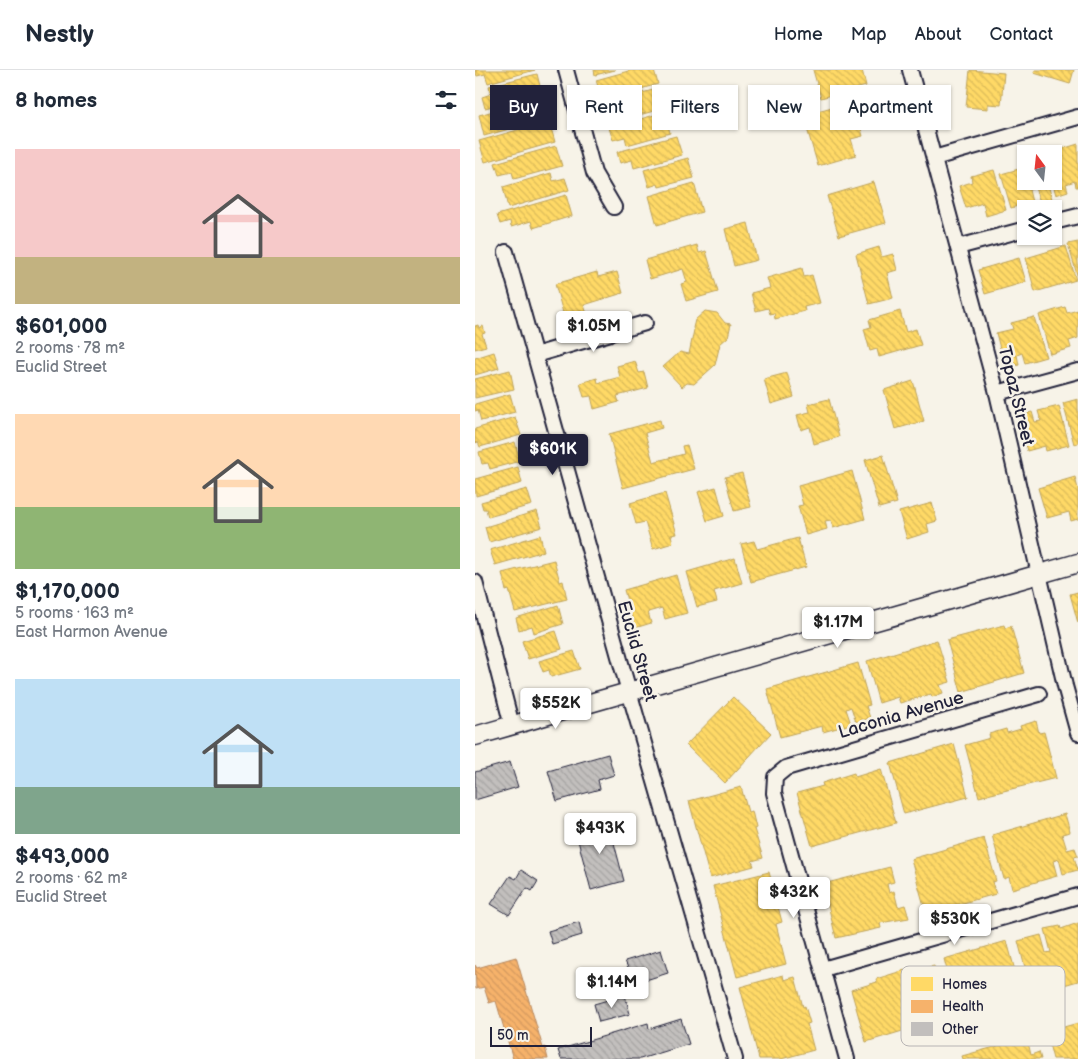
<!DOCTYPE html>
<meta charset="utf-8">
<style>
:root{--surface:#fff;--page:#f6f6f7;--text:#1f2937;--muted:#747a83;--line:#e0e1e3;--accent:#22223b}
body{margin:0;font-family:"Balsamiq Sans",sans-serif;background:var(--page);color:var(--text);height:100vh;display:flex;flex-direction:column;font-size:19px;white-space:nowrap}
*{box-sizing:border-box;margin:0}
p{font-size:16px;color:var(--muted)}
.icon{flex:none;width:28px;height:28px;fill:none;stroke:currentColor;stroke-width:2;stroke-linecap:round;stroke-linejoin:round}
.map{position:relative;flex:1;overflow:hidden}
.details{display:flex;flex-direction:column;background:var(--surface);width:475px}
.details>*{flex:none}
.guide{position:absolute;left:15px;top:15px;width:475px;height:45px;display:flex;gap:10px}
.needle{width:32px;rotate:345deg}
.buttons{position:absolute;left:542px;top:75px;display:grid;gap:10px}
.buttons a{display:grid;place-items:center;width:45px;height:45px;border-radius:0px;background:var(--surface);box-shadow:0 1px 4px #0004;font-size:25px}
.scale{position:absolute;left:15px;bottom:12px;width:102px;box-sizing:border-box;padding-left:5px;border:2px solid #22223b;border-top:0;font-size:14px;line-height:18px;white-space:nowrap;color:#22223b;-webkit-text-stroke:4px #f7f3e8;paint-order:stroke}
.price{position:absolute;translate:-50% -42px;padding:0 11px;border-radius:5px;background:#fff;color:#222;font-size:16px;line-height:32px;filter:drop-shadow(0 1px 2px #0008)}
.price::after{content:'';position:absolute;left:50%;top:30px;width:15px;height:11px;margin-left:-8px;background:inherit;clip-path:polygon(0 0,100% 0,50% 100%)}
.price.active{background:var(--accent);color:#fff}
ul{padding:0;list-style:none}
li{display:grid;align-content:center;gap:10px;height:265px;padding:0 15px}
li span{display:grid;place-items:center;height:155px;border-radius:0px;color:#555}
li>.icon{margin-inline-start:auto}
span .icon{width:90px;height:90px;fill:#fffc;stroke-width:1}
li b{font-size:21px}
h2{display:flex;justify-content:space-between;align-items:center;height:60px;padding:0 15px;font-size:21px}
.pill{padding:0 18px;border-radius:0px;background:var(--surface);box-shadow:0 1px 4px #0004;font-size:18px;line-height:45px}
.pill.active{background:var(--accent);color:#fff}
header{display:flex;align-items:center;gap:30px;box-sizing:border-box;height:70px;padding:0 25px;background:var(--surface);border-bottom:1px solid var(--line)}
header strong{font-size:24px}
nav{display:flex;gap:28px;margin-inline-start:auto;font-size:18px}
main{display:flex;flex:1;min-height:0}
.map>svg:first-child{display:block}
</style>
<header>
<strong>Nestly</strong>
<nav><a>Home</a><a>Map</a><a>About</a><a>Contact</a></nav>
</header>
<main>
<section class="details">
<h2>8 homes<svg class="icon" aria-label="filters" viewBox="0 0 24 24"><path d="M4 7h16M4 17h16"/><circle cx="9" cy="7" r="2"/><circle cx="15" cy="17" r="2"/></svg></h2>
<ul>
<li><span style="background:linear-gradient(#f6c9c9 70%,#c2b280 0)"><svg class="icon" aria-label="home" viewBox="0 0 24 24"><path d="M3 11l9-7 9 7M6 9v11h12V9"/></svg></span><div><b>$601,000</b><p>2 rooms · 78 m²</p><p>Euclid Street</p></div></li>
<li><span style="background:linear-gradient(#ffd9b3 60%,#8fb573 0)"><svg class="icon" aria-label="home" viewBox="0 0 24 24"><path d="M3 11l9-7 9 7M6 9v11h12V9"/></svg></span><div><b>$1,170,000</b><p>5 rooms · 163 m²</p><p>East Harmon Avenue</p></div></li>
<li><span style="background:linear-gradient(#bfe0f5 70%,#7fa58c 0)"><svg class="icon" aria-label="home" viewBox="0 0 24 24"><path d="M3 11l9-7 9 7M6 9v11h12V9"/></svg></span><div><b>$493,000</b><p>2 rooms · 62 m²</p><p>Euclid Street</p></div></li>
</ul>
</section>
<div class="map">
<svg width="603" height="989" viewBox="0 0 603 989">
<defs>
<pattern id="homes-back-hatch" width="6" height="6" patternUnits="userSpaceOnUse" patternTransform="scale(1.25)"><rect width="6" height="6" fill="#ffd966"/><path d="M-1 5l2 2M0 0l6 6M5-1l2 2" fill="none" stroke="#daba59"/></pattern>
<pattern id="health-back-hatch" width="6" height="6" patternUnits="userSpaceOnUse" patternTransform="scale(1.25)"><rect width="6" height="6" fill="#f6b26b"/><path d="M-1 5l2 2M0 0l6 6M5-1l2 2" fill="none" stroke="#d3995e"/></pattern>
<pattern id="building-back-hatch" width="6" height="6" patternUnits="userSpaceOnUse" patternTransform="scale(1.25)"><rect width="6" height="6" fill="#c2bfbd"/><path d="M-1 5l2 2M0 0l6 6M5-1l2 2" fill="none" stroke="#a6a4a3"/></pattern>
</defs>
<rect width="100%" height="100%" fill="#f7f3e8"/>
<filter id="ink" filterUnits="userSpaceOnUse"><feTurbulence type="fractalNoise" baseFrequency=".02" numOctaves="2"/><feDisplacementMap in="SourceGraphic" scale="10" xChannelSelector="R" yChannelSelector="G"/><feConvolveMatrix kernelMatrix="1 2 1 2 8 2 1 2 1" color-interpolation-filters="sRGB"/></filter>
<g filter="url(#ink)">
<g fill="url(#homes-back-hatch)" stroke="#bda259">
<path d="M0 0H60L13 13 10 4 2 6Z"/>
<path d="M119 0H140L120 5Z"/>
<path d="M157 0H179L183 14 127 30 121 10Z"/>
<path d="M338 0H387L391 16 346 28Z"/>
<path d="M495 0 529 3 526 35 513 34V39L491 37Z"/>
<path d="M560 0H599L595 14 559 3Z"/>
<path d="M62 4 67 24 10 38 7 27 16 24 14 16Z"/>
<path d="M182 19 187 39 133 53 130 41 142 38 140 30Z"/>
<path d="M55 31 57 39 71 35 74 48 9 66 4 45Z"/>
<path d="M368 34 374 54 384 52 388 66 376 69 381 85 343 96 328 45Z"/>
<path d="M190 42 195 63 152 75 150 67 138 70 134 58Z"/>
<path d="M74 51 80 72 10 92 4 71Z"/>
<path d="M201 66 207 85 159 98 157 90 145 93 142 82Z"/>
<path d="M603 74V117H601L600 111 591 114 593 121 581 125 577 111H579V88L588 85 587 79Z"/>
<path d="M81 76 87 96 39 109 37 102 24 105 20 93Z"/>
<path d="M213 88 219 108 184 117 183 114 174 117 169 100Z"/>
<path d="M551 97V111H572L577 129 565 132 560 118 554 120 557 132 536 138 526 104Z"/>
<path d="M519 100 531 140 511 146 508 133 491 138 484 116 497 112 496 106Z"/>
<path d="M76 103 78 111 90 108 94 120 33 138 28 117Z"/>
<path d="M399 112 411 153 364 166 352 126Z"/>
<path d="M219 113 227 142 182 155 174 126Z"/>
<path d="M91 125 97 146 58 158 56 151 36 157 35 151 25 154 22 145Z"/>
<path d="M273 153 282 190 259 196 250 159Z"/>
<path d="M603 172V208L593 174Z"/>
<path d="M222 175 224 183 231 181 243 222 211 231 206 214 212 212 208 199 175 209 170 190Z"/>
<path d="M591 176 601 210 560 222 551 188Z"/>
<path d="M404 177 407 187 418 184 422 200 412 203 418 228 394 234 381 184Z"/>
<path d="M544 188 551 212 510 224 503 200Z"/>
<path d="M327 198 329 207 337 205 345 233 329 237 330 241 300 249 299 243 295 244 293 238 281 241 276 223 295 218 292 208Z"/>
<path d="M122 202 123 207 142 202 148 223 109 235 112 244 90 250 80 214Z"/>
<path d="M590 237 592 243 603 240V268L594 271 596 278 575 284 564 245Z"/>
<path d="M230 241 242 243 250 253 256 254 253 267 245 274 240 295 219 314 212 313 207 317 188 297 205 282 214 284 219 260 218 258 220 250Z"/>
<path d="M425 241 431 262 441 259 446 275 404 287 402 279 395 281 389 259 396 257 394 250Z"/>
<path d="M559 247 571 287 550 293 547 283 542 285 544 295 530 298 521 263 538 259 536 253Z"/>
<path d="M3 255 4 258 8 256 10 263 7 264 11 276 0 279V256Z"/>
<path d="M19 282 24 298 0 305V288Z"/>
<path d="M160 291 164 303 169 302 173 318 142 326 144 332 119 339 116 326 109 327 105 313 122 308 123 313 145 307 142 296Z"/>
<path d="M35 300 39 319 0 328V309Z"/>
<path d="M312 303 319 327 296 334 289 309Z"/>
<path d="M438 311 449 351 420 359 409 320Z"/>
<path d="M35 324 40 342 6 351 3 340 0 341V334Z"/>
<path d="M354 329 364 367 339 374 335 357 326 360 322 345 335 342 333 334Z"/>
<path d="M603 329V373L599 374 588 333Z"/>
<path d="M584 336 594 375 571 381 570 376 552 381 543 346 557 342 560 352 566 351 563 341Z"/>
<path d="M40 347 46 365 5 377 3 372 0 373V359Z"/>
<path d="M185 350 187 358 170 363 178 392 209 384 207 376 212 375 219 399 148 418 134 364Z"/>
<path d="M40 372 45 391 15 399 13 393 7 394 4 382Z"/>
<path d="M408 385 422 433 404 438 390 390Z"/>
<path d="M43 397 47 413 1 426 0 409Z"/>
<path d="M377 401 390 449 358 458 356 450 350 451 352 459 331 465 323 436 328 435 323 416Z"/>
<path d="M267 403 276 437 259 441 250 407Z"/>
<path d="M600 407 603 419V449L596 451 594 442 572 448 563 418Z"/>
<path d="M241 417 249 446 232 451 223 422Z"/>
<path d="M52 419 57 435 13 447 11 439H8L6 432Z"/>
<path d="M190 423 202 464 196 465 198 473 178 479 170 452 161 454 155 433Z"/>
<path d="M457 433 462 451 452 454 454 462 432 469 424 442Z"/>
<path d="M62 441 67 457 14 472 10 457Z"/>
<path d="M65 465 69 481 20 495 15 480Z"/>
<path d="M323 468 331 497 276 512 266 474 279 471 282 479Z"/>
<path d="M260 488 267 513 239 521 242 532 222 537 212 502Z"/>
<path d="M79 490 85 512 88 511 92 529 40 542 34 520 31 521 27 503Z"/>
<path d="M201 505 212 543 190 549 187 538 173 542 176 553 160 558 149 520Z"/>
<path d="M603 522V553L595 524Z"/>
<path d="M83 535 88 554 59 563 57 556 44 560 41 548Z"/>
<path d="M529 555 530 558 536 556 549 603 486 622 472 570Z"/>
<path d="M81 561 87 579 53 589 47 571Z"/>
<path d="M462 570 475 612 465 615 468 623 457 627 456 624 425 633 423 627 404 633 392 591Z"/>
<path d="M99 581 105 599 76 607 74 600 68 602 64 591Z"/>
<path d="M383 593 395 635 391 636 395 648 381 652 376 637 371 639 376 654 348 662 347 656 305 667 292 619Z"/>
<path d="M258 627 296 663 250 713 211 675Z"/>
<path d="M561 651 564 663 569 662 581 708 504 727 490 675 515 668 514 664 531 659 532 663 546 659 545 656Z"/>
<path d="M479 674 493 727 429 744 415 693Z"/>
<path d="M406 699 421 753 337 776 322 723 348 716 347 713 379 703 380 707Z"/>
<path d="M266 717 273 742 277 741 281 758 279 759 288 788 277 791 279 796 235 808 214 731Z"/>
<path d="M590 744 595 762 587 764 592 780 600 778 603 786 599 787 603 800 588 804 584 789 578 791 582 806 537 819 534 807 529 809 517 765Z"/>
<path d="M509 768 521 811 517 812 521 824 451 843 436 789Z"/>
<path d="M415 797 419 812 412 814 414 823 419 821 423 837 430 835 434 848 405 853 406 858 361 868 348 814Z"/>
<path d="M294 802 307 852 301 854 311 894 262 907 238 816Z"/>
<path d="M603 853V911L557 924 543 871 566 865 571 883 576 882 570 859 585 856 586 859Z"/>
<path d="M532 871 546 923 483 941 469 889Z"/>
<path d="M459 896 474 947 391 972 376 920 402 912 401 909 430 900 432 908 437 906 436 902Z"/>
<path d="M308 905 309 910 320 907 328 937 330 936 335 953 332 954 339 980 306 989H284L265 917Z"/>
<path d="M603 953V989H578L571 962Z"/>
<path d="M552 968 556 985 564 982 566 989H488L487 986Z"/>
</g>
<path fill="url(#health-back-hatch)" stroke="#b6875d" d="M41 887 68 978 70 977 73 989H38L21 931 14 933 9 917 1 919 0 895 2 898Z"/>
<g fill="url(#building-back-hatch)" stroke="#22223b">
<path d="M133 684 139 705 123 710 125 719 82 731 73 701Z"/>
<path d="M35 692 43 717 0 730V702Z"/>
<path d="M133 750 149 811 116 820 100 759Z"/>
<path d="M46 800 63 811 57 821 52 818 34 845 16 834 35 806 41 809Z"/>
<path d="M104 852 107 865 77 874 73 861Z"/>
<path d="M186 880 193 903 158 914 156 908 146 911 143 901 153 898 150 891Z"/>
<path d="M150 925 155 944 124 952 119 934Z"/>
<path d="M206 949 214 974 165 989H86L83 980 173 953 174 959Z"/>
</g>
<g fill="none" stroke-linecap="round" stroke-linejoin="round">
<g stroke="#22223b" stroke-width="18">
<g id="minor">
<path d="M91 0 119 103 139 137"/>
<path d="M435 0 522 323 590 616 603 663"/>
<path d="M459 88 603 47"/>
<path d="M579 152 603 146"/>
<path d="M483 177 551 159"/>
<path d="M31 182 147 597 260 989"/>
<path d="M60 285 170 253"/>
<path d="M522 323 603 301"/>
<path d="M0 512 37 656"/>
<path d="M348 899 603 826"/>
<path d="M372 989 299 723 300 707 311 698 564 624"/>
</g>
</g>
<g stroke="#22223b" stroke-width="21">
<path id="major" d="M0 666 603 493"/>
</g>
<use href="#minor" stroke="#f7f3e8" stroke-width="14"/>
<use href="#major" stroke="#f7f3e8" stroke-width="18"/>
</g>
</g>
<g text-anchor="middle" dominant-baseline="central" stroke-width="5" stroke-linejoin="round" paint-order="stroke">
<g font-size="18" fill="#22223b" stroke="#f7f3e8">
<text transform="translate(541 326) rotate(76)">Topaz Street</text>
<text transform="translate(162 581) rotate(74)">Euclid Street</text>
<text transform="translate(426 645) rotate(-16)">Laconia Avenue</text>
</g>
</g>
<rect x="426" y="896" width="164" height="80" rx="8" fill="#f7f3e8" stroke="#b7b4b4" stroke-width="1"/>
<rect x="436" y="907" width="22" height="14" fill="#ffd966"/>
<rect x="436" y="930" width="22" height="13" fill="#f6b26b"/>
<rect x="436" y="952" width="22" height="14" fill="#c2bfbd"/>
<g font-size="14" fill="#22223b">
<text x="467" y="919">Homes</text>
<text x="467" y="941">Health</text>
<text x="467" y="964">Other</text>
</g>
</svg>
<div class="buttons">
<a><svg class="needle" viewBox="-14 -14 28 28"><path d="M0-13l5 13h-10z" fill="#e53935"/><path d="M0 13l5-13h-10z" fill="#747a83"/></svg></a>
<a><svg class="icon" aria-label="layers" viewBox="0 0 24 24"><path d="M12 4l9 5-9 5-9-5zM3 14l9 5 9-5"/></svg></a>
</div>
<div class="scale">50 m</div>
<b class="price" style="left:119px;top:283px">$1.05M</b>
<b class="price active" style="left:78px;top:406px">$601K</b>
<b class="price" style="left:363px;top:579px">$1.17M</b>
<b class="price" style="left:81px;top:660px">$552K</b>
<b class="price" style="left:125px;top:785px">$493K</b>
<b class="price" style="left:319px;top:849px">$432K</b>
<b class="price" style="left:480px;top:876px">$530K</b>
<b class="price" style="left:137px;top:939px">$1.14M</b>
<div class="guide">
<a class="pill active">Buy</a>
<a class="pill">Rent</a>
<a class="pill">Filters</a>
<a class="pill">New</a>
<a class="pill">Apartment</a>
</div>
</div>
</main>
